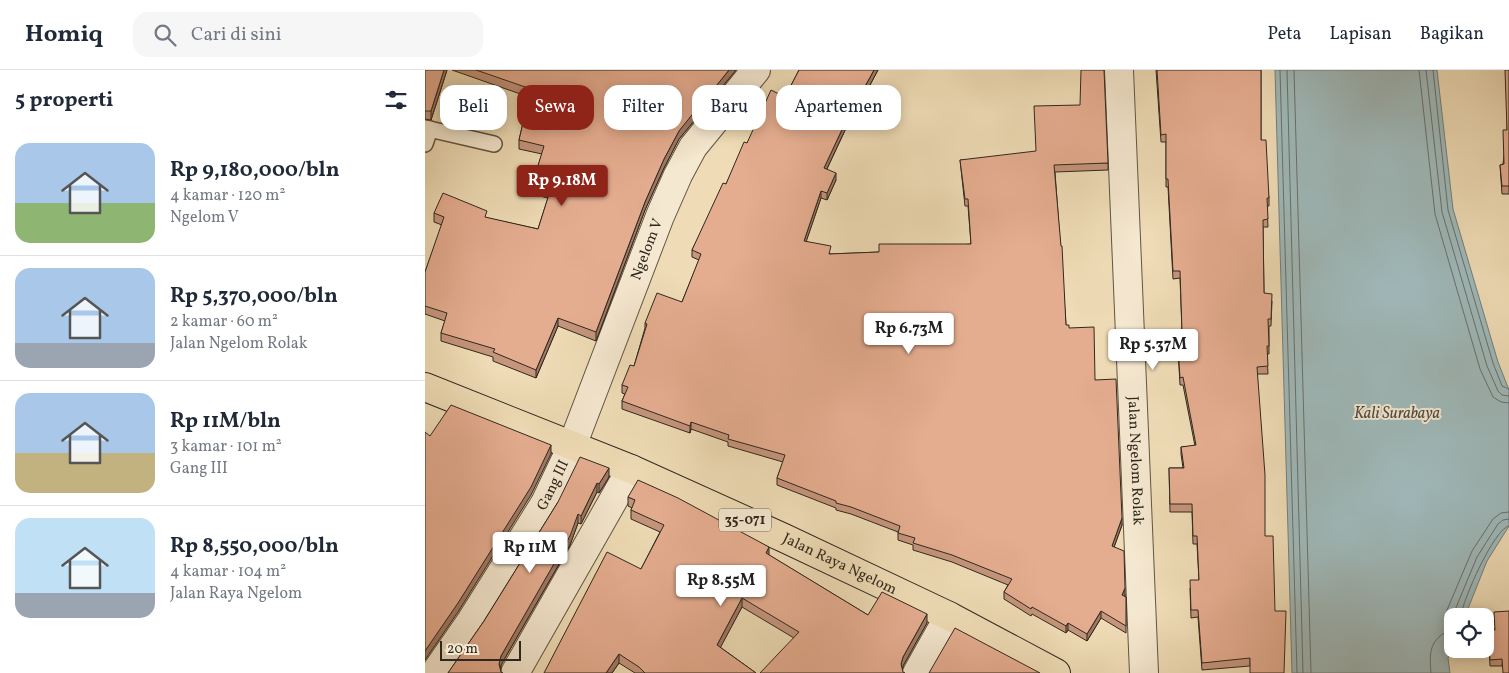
<!DOCTYPE html>
<html lang="id">
<meta charset="utf-8">
<style>
:root{--surface:#fff;--page:#f6f6f7;--text:#1f2937;--muted:#747a83;--line:#e0e1e3;--accent:#8f2418}
body{margin:0;font-family:Vollkorn,serif;background:var(--page);color:var(--text);height:100vh;display:flex;flex-direction:column;font-size:19px;white-space:nowrap}
*{box-sizing:border-box;margin:0}
p{font-size:16px;color:var(--muted)}
.icon{flex:none;width:28px;height:28px;fill:none;stroke:currentColor;stroke-width:2;stroke-linecap:round;stroke-linejoin:round}
.map{position:relative;flex:1;overflow:hidden}
.drawer{display:flex;flex-direction:column;background:var(--surface);width:425px}
.drawer>*{flex:none}
.banner{position:absolute;left:15px;top:15px;width:475px;height:45px;display:flex;gap:10px}
.buttons{position:absolute;left:1019px;top:538px;display:grid;gap:10px}
.buttons a{display:grid;place-items:center;width:50px;height:50px;border-radius:10px;background:var(--surface);box-shadow:0 2px 12px #0003;font-size:25px}
.scale{position:absolute;left:15px;bottom:12px;width:81px;box-sizing:border-box;padding-left:5px;border:2px solid #30281e;border-top:0;font-size:14px;line-height:18px;white-space:nowrap;color:#30281e;-webkit-text-stroke:4px #f5e8d0;paint-order:stroke}
.price{position:absolute;translate:-50% -42px;padding:0 11px;border-radius:5px;background:#fff;color:#222;font-size:16px;line-height:32px;filter:drop-shadow(0 1px 2px #0008)}
.price::after{content:'';position:absolute;left:50%;top:30px;width:15px;height:11px;margin-left:-8px;background:inherit;clip-path:polygon(0 0,100% 0,50% 100%)}
.price.current{background:var(--accent);color:#fff}
ul{padding:0;list-style:none}
li{display:flex;align-items:center;gap:15px;height:125px;padding:0 15px}
li+li{border-top:1px solid var(--line)}
li span{display:grid;place-items:center;flex:none;width:140px;height:100px;border-radius:15px;color:#555}
li>.icon{margin-inline-start:auto}
span .icon{width:60px;height:60px;fill:#fffc;stroke-width:1}
li b{font-size:21px}
h2{display:flex;justify-content:space-between;align-items:center;height:60px;padding:0 15px;font-size:21px}
.tag{padding:0 18px;border-radius:15px;background:var(--surface);box-shadow:0 2px 12px #0003;font-size:18px;line-height:45px}
.tag.current{background:var(--accent);color:#fff}
header{display:flex;align-items:center;gap:30px;box-sizing:border-box;height:70px;padding:0 25px;background:var(--surface);border-bottom:1px solid var(--line)}
header strong{font-size:24px}
nav{display:flex;gap:28px;margin-inline-start:auto;font-size:18px}
.search{width:350px;height:45px;background:var(--page);display:flex;align-items:center;gap:12px;box-sizing:border-box;padding:0 18px;border-radius:15px;color:var(--muted);font-size:19px}
main{display:flex;flex:1;min-height:0}
.map>svg:first-child{display:block}
</style>
<header>
<strong>Homiq</strong>
<div class="search"><svg class="icon" aria-label="search" viewBox="0 0 24 24"><circle cx="10" cy="10" r="6"/><path d="M15 15l6 6"/></svg>Cari di sini</div>
<nav><a>Peta</a><a>Lapisan</a><a>Bagikan</a></nav>
</header>
<main>
<section class="drawer">
<h2>5 properti<svg class="icon" aria-label="filters" viewBox="0 0 24 24"><path d="M4 7h16M4 17h16"/><circle cx="9" cy="7" r="2"/><circle cx="15" cy="17" r="2"/></svg></h2>
<ul>
<li><span style="background:linear-gradient(#a9c7e8 60%,#8fb573 0)"><svg class="icon" aria-label="home" viewBox="0 0 24 24"><path d="M3 11l9-7 9 7M6 9v11h12V9"/></svg></span><div><b>Rp 9,180,000/bln</b><p>4 kamar · 120 m²</p><p>Ngelom V</p></div></li>
<li><span style="background:linear-gradient(#a9c7e8 75%,#9aa5b1 0)"><svg class="icon" aria-label="home" viewBox="0 0 24 24"><path d="M3 11l9-7 9 7M6 9v11h12V9"/></svg></span><div><b>Rp 5,370,000/bln</b><p>2 kamar · 60 m²</p><p>Jalan Ngelom Rolak</p></div></li>
<li><span style="background:linear-gradient(#a9c7e8 60%,#c2b280 0)"><svg class="icon" aria-label="home" viewBox="0 0 24 24"><path d="M3 11l9-7 9 7M6 9v11h12V9"/></svg></span><div><b>Rp 11M/bln</b><p>3 kamar · 101 m²</p><p>Gang III</p></div></li>
<li><span style="background:linear-gradient(#bfe0f5 75%,#9aa5b1 0)"><svg class="icon" aria-label="home" viewBox="0 0 24 24"><path d="M3 11l9-7 9 7M6 9v11h12V9"/></svg></span><div><b>Rp 8,550,000/bln</b><p>4 kamar · 104 m²</p><p>Jalan Raya Ngelom</p></div></li>
</ul>
</section>
<div class="map">
<svg width="1084" height="603" viewBox="0 0 1084 603">
<rect width="100%" height="100%" fill="#efdcb6"/>
<filter id="stains"><feTurbulence type="fractalNoise" baseFrequency=".004" numOctaves="4"/><feColorMatrix values="0 0 0 0 .2 0 0 0 0 .09 0 0 0 0 .02 0 0 0 .5 -.17"/></filter>
<radialGradient id="worn" r=".72"><stop offset=".6" stop-color="#630" stop-opacity="0"/><stop offset="1" stop-color="#630" stop-opacity=".3"/></radialGradient>
<path fill="#9fb9ba" stroke="#737f7c" d="M850 0H1012L1028 139 1073 292 1084 320V456L1062 491 1040 546H1028L1027 577 1023 588 1025 603H867Z"/>
<g fill="none" stroke-linecap="round" stroke-linejoin="round">
<g stroke="#68706c" stroke-width="1">
<path d="M855 0 872 603"/>
<path d="M862 0 878 603"/>
<path d="M869 0 886 603"/>
<path d="M994 0 1010 144 1055 299 1068 327 1076 332 1084 333"/>
<path d="M1001 0 1017 142 1062 296 1073 321 1077 325 1084 326"/>
<path d="M1008 0 1023 140 1068 293 1077 316 1084 319"/>
<path d="M1030 546V540L1052 487 1073 454 1078 450 1084 449"/>
<path d="M1036 546C1037 531 1070 457 1084 456"/>
<path d="M1006 603C1004 580 1005 570 1026 559L1022 548V540L1047 481 1068 449 1076 443 1084 442"/>
</g>
<g stroke="#605544" stroke-width="18">
<g id="service">
<path d="M0 58 69 74"/>
<path d="M0 74 5 59"/>
</g>
</g>
<g stroke="#605544" stroke-width="30">
<g id="minor">
<path id="s1" d="M694 0 719 603"/>
<path id="s2" d="M10 603 46 551 120 433 147 376 235 146 253 105 268 77 331 0"/>
<path d="M90 603 206 399"/>
<path d="M492 603 524 546"/>
</g>
</g>
<g stroke="#30281e" stroke-width="30">
<g id="primary">
<path id="s3" d="M0 317 206 399 359 468 524 546 631 603"/>
</g>
</g>
<use href="#service" stroke="#f5e8d0" stroke-width="15"/>
<use href="#minor" stroke="#f5e8d0" stroke-width="28"/>
<use href="#primary" stroke="#efdcb6" stroke-width="28"/>
</g>
<g fill="#c5957c" stroke="#30281e">
<path d="M0 0H22L6 50 0 49Z"/>
<path d="M27 0H311L283 34 280 33 274 45 254 69 239 98 220 140 171 271 133 256 111 308 68 291V287L16 271V263L20 251 0 244V202L17 155 9 152V143L62 148 113 159 123 128 107 124V115L117 84 94 79V70L104 27Z"/>
<path d="M374 0H453L438 28 436 26 402 99 411 110 402 130 396 128 381 171 406 184 454 182 546 174 543 136H540L535 90 683 93V100L630 102 641 255 644 258 670 310 697 455 689 477 700 525V527H701V563L676 548 662 571 643 560 641 563 607 544 606 546 579 529V522L583 515 527 492 488 480V475L473 470V462L426 444 411 440V438L352 415V408L358 392 303 376V372L266 359 265 363 197 339V331L200 324 197 323V315L209 296 220 258V253L257 232 274 190 267 187V180L322 73 360 27Z"/>
<path d="M731 0H836V70L844 128V136H842L843 157H838L839 223 847 231 846 256H844V284H842L843 304H832L825 596 777 600 773 547 766 548 765 518 774 510 772 474H768L767 442H745L744 398H758L756 384V377L770 376 758 315H755L752 261H757L755 208 748 209 743 117H741V72H736Z"/>
<path d="M1084 0V124H1077L1075 95 1078 94 1082 60Z"/>
<path d="M184 407 174 423 172 422 156 454 153 453 145 475 76 595V602L23 603 59 551 133 432Z"/>
<path d="M203 427 344 485 443 545 502 553 478 596V598L369 568 317 537 295 577 331 603H210L194 593 187 603 216 499 235 462 206 449V440L207 438 203 436Z"/>
<path d="M1084 541 1077 596H1065L1063 560H1069Z"/>
</g>
<g fill="#a07965" stroke="#30281e">
<path d="M19 0H22L6 50V41Z"/>
<path d="M304 0H311L283 34V26Z"/>
<path d="M449 0H453L438 28V20Z"/>
<path d="M436 19V26L399 105V98Z"/>
<path d="M280 24V33L274 45 254 69 239 98 220 140 171 271V262L220 132 239 89 254 61Z"/>
<path d="M411 103V110L402 130V123Z"/>
<path d="M396 121V128L379 178V171Z"/>
<path d="M133 248V256L111 308V300Z"/>
<path d="M266 352V359L265 363V356Z"/>
<path d="M126 375V384L106 425 33 542 0 590V581Z"/>
<path d="M184 398V407L174 423V414Z"/>
<path d="M172 413V422L156 454V446Z"/>
<path d="M153 444V453L145 475 76 595 74 603V594L76 586Z"/>
<path d="M697 448V455L687 483V476Z"/>
<path d="M344 477V486L341 483Z"/>
<path d="M700 518V525L697 532V525Z"/>
<path d="M317 528V537L292 584V575Z"/>
<path d="M676 541V548L662 571V564Z"/>
<path d="M502 544V553L478 596 476 603V594L478 587Z"/>
<path d="M643 553V560L641 563V556Z"/>
<path d="M194 584V593L187 603H181Z"/>
</g>
<g fill="#e5ad90" stroke="#30281e">
<path d="M0 0H19L6 41H0Z"/>
<path d="M51 0H304L283 26 280 24 274 36 254 61 239 89 220 132 171 262 133 248 111 300 68 282 70 279 16 263 22 243 0 236V202L19 147 9 143 18 123 62 141 60 147 113 159 125 121 107 115 119 76 94 70 106 19Z"/>
<path d="M374 0H449L438 20 436 19 399 98 411 103 402 123 396 121 379 171 406 176 404 184 454 182V174H546L543 129H540L535 90 611 81 609 36 655 35 656 0H679L683 93 629 95 636 176H637L641 255H644V258L669 257 670 310 691 309 697 448 687 476 699 481 700 518 697 525 701 527V556L676 541 662 564 643 553 641 556 607 537 606 539 579 522 587 509 527 485 488 473 490 468 473 463 475 456 426 437 411 433V431L352 408 360 385 303 369 304 365 266 352 265 356 197 331 203 317 197 315 205 295 209 296 222 254 220 253 232 223 257 232 276 184 267 180 298 113 301 114 319 72 322 73 346 20 360 27Z"/>
<path d="M732 0H836V70H841L844 128H842L843 149 838 150 839 223 847 224 846 249H843L844 276H842L843 296 832 297 840 405V466H848L850 541H861L859 603H825V588L777 593 773 540H766L765 510H774L772 466H768L767 434H745L744 398H759L756 377 771 375 758 307 755 308 752 261H757L755 201H748L743 109H741V64L736 65Z"/>
<path d="M1080 0H1084V116H1077L1075 95 1079 94 1078 60H1082Z"/>
<path d="M26 335 126 375 106 417 33 533 0 581V362L5 366Z"/>
<path d="M155 387 184 398 174 414 172 413 156 446 153 444 145 466 76 586 74 594 76 602 78 603H23L59 551 133 432Z"/>
<path d="M213 410 253 428 344 477 341 483 443 545 457 522 502 544 478 587 476 594 478 602 480 603H335L374 562 317 528 292 575 331 603H220L214 597 194 584 181 603H119L182 482 216 499 239 455 206 440 210 430 203 427Z"/>
<path d="M1084 541V603H1078L1077 589 1065 590 1063 560H1070L1069 542Z"/>
<path d="M530 558 615 603H504Z"/>
</g>
<g text-anchor="middle" dominant-baseline="central" stroke-width="4" stroke-linejoin="round" paint-order="stroke">
<rect fill="#f5e8d0" stroke="#6b6253" stroke-width="1" x="294" y="438.5" width="52" height="23" rx="4"/>
<g font-size="14" font-weight="bold" fill="#30281e">
<text x="320" y="450">35-071</text>
</g>
<g font-size="15" fill="#30281e" stroke="#f5e8d0">
<text stroke="none"><textPath href="#s2" startOffset="476">Ngelom V</textPath></text>
<text stroke="none"><textPath href="#s1" startOffset="391">Jalan Ngelom Rolak</textPath></text>
<text stroke="none"><textPath href="#s2" startOffset="222">Gang III</textPath></text>
<text stroke="none"><textPath href="#s3" startOffset="451">Jalan Raya Ngelom</textPath></text>
</g>
<g font-size="16" font-style="italic" fill="#4c4c45" stroke="#f5e8d0">
<text x="972" y="344">Kali Surabaya</text>
</g>
</g>
<rect width="100%" height="100%" filter="url(#stains)"/>
<rect width="100%" height="100%" fill="url(#worn)"/>
</svg>
<div class="buttons">
<a><svg class="icon" aria-label="locate" viewBox="0 0 24 24"><circle cx="12" cy="12" r="6"/><path d="M12 2v4M12 18v4M2 12h4M18 12h4"/></svg></a>
</div>
<div class="scale">20 m</div>
<b class="price current" style="left:137px;top:137px">Rp 9.18M</b>
<b class="price" style="left:484px;top:285px">Rp 6.73M</b>
<b class="price" style="left:728px;top:301px">Rp 5.37M</b>
<b class="price" style="left:105px;top:504px">Rp 11M</b>
<b class="price" style="left:296px;top:537px">Rp 8.55M</b>
<div class="banner">
<a class="tag">Beli</a>
<a class="tag current">Sewa</a>
<a class="tag">Filter</a>
<a class="tag">Baru</a>
<a class="tag">Apartemen</a>
</div>
</div>
</main>
